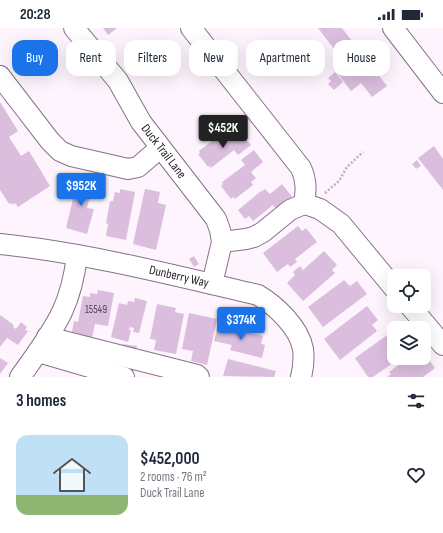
<!DOCTYPE html>
<meta charset="utf-8">
<style>
:root{--surface:#fff;--page:#f6f6f7;--text:#1f2937;--muted:#747a83;--accent:#1a73e8}
body{margin:0;font-family:"Sofia Sans Condensed",sans-serif;background:var(--page);color:var(--text);height:100vh;display:flex;flex-direction:column;font-size:15px;white-space:nowrap}
*{box-sizing:border-box;margin:0}
p{font-size:13px;color:var(--muted)}
.icon{flex:none;width:22px;height:22px;fill:none;stroke:currentColor;stroke-width:2;stroke-linecap:round;stroke-linejoin:round}
.map{position:relative;height:349px;overflow:hidden}
.side{display:flex;flex-direction:column;background:var(--surface);flex:1}
.side>*{flex:none}
.top-card{position:absolute;left:12px;top:12px;width:419px;height:36px;display:flex;gap:8px}
.controls{position:absolute;left:387px;top:241px;display:grid;gap:8px}
.controls a{display:grid;place-items:center;width:44px;height:44px;border-radius:8px;background:var(--surface);box-shadow:0 4px 16px #0002;font-size:20px}
.price{position:absolute;translate:-50% -34px;padding:0 9px;border-radius:4px;background:var(--accent);color:#fff;font-size:13px;line-height:26px;filter:drop-shadow(0 1px 2px #0008)}
.price::after{content:'';position:absolute;left:50%;top:24px;width:12px;height:9px;margin-left:-6px;background:inherit;clip-path:polygon(0 0,100% 0,50% 100%)}
.price.on{background:#222;color:#fff}
ul{padding:0;list-style:none}
li{display:flex;align-items:center;gap:12px;height:100px;padding:0 16px}
li span{display:grid;place-items:center;flex:none;width:112px;height:80px;border-radius:12px;color:#555}
li>.icon{margin-inline-start:auto}
span .icon{width:48px;height:48px;fill:#fffc;stroke-width:1}
li b{font-size:17px}
h2{display:flex;justify-content:space-between;align-items:center;height:48px;padding:0 16px;font-size:17px}
.pill{padding:0 14px;border-radius:12px;background:var(--surface);box-shadow:0 4px 16px #0002;font-size:14px;line-height:36px}
.pill.on{background:var(--accent);color:#fff}
.status{display:flex;justify-content:space-between;align-items:center;height:28px;padding:0 20px;background:var(--surface);direction:ltr}
.status svg{height:11px;fill:currentColor}
.map>svg:first-child{display:block}
</style>
<div class="status"><b>20:28</b><svg viewBox="0 0 49 12"><path d="M0 12V9h3v3zM5 12V6h3v6zM10 12V3h3v9zM15 12V0h3v12zM26 1h20v11H26zM47 4h2v5h-2z"/></svg></div>
<div class="map">
<svg width="443" height="349" viewBox="0 0 443 349">
<rect width="100%" height="100%" fill="#fdf4fe"/>
<g fill="#dbbede">
<path d="M103 0H117L108 7Z"/>
<path d="M318 0H342L352 13 337 25Z"/>
<path d="M281 15 287 23 281 28 274 20Z"/>
<path d="M362 26 387 58 372 69 361 55 351 63 338 46Z"/>
<path d="M335 44 343 54 334 62 328 56 331 53 328 50Z"/>
<path d="M0 74 18 103 9 109 21 128 29 123 50 158 18 179 15 175 12 177 11 175 9 176 0 162Z"/>
<path d="M241 104 251 117 238 127 234 122 211 140 210 138 208 139 198 126 200 125 199 123 217 109 219 112 224 108 229 114Z"/>
<path d="M434 118 443 131V162L418 130Z"/>
<path d="M254 122 263 134 251 144 256 150 251 154 253 157 235 171 233 169 231 171 221 158 223 156 222 154 245 137 241 132Z"/>
<path d="M417 132 421 138 416 141 412 136Z"/>
<path d="M78 150 94 154 93 157 96 158 94 169 90 168 87 180 94 181 87 206 66 200Z"/>
<path d="M282 156 293 170 278 183 273 177 253 193 249 188 245 191 238 182 261 163V164L265 161 270 166Z"/>
<path d="M120 161 135 164 126 212 106 208 108 196 106 195 110 173H113L115 164 120 165Z"/>
<path d="M145 161 160 164 158 175 166 177 156 222 133 216Z"/>
<path d="M298 198 302 203 306 200 317 214 295 231 297 234 290 239 288 236 277 244 263 225Z"/>
<path d="M324 223 337 237 332 242 335 245 303 273 287 255 295 247 293 244 300 238 303 242Z"/>
<path d="M194 228 199 236 194 239 189 231Z"/>
<path d="M344 252 350 258 357 253 367 266 323 299 308 279Z"/>
<path d="M98 262 114 265 108 298 95 296 92 310 75 307 76 305 72 304 74 293 78 294 83 268 90 269V265L97 266Z"/>
<path d="M135 270 147 273 139 305 133 304 134 300 130 299 129 302H131L128 314 111 309 119 275 127 277 128 273 134 274Z"/>
<path d="M157 276 176 280 175 284 184 286 176 326 154 322 156 312 150 311Z"/>
<path d="M367 278 378 292 372 297 377 303 340 332 324 311Z"/>
<path d="M189 285 217 291 207 337 191 333 193 323 182 321Z"/>
<path d="M0 287 14 297 13 299 16 301 21 294 27 299 25 302 28 303 18 317 7 310 0 319Z"/>
<path d="M218 297 263 308 261 316 265 317 262 330 230 322 232 317 214 313Z"/>
<path d="M393 303 394 305V330H400L373 349H368L355 330Z"/>
<path d="M123 316 137 318 135 328 121 325Z"/>
<path d="M425 326 435 340 423 349H387L391 346 389 344 408 330 413 336 421 330H424Z"/>
<path d="M0 330 8 335 0 346Z"/>
<path d="M228 331 276 343 274 349 223 348Z"/>
</g>
<g fill="none" stroke-linecap="round" stroke-linejoin="round">
<g stroke="#867287" stroke-width="22">
<g id="minor">
<path id="s1" d="M74 0 118 53 141 94 216 191 220 202 222 214 212 256"/>
<path d="M191 0 301 140C307 153 306 163 304 176"/>
<path d="M393 0 443 65"/>
<path d="M0 48 50 113 60 123 71 128 128 141 138 139 160 120"/>
<path d="M222 214 246 211 254 209 263 204 290 182 304 176 311 178 320 181 341 196 394 260"/>
<path id="s2" d="M0 216C87 225 173 247 258 267 276 278 299 299 303 321 304 329 303 341 301 349"/>
<path d="M410 278 443 317"/>
<path d="M47 309 197 347 199 349"/>
<path d="M38 324 124 349"/>
<path d="M20 349C35 328 51 307 62 284 70 267 75 245 77 227"/>
</g>
</g>
<path stroke="#bab2bb" stroke-width="2.5" stroke-dasharray="2 2" stroke-linecap="butt" d="M325 165 339 153 347 139 363 124"/>
<use href="#minor" stroke="#fff" stroke-width="20"/>
</g>
<g text-anchor="middle" dominant-baseline="central" stroke-width="4" stroke-linejoin="round" paint-order="stroke">
<g font-size="11" fill="#524553">
<text x="96" y="281">15549</text>
</g>
<g font-size="13" fill="#241d25" stroke="#fdf4fe">
<text stroke="none"><textPath href="#s1" startOffset="153">Duck Trail Lane</textPath></text>
<text stroke="none"><textPath href="#s2" startOffset="182">Dunberry Way</textPath></text>
</g>
</g>
</svg>
<div class="controls">
<a><svg class="icon" aria-label="locate" viewBox="0 0 24 24"><circle cx="12" cy="12" r="6"/><path d="M12 2v4M12 18v4M2 12h4M18 12h4"/></svg></a>
<a><svg class="icon" aria-label="layers" viewBox="0 0 24 24"><path d="M12 4l9 5-9 5-9-5zM3 14l9 5 9-5"/></svg></a>
</div>
<b class="price on" style="left:223px;top:121px">$452K</b>
<b class="price" style="left:81px;top:179px">$952K</b>
<b class="price" style="left:241px;top:313px">$374K</b>
<div class="top-card">
<a class="pill on">Buy</a>
<a class="pill">Rent</a>
<a class="pill">Filters</a>
<a class="pill">New</a>
<a class="pill">Apartment</a>
<a class="pill">House</a>
</div>
</div>
<section class="side">
<h2>3 homes<svg class="icon" aria-label="filters" viewBox="0 0 24 24"><path d="M4 7h16M4 17h16"/><circle cx="9" cy="7" r="2"/><circle cx="15" cy="17" r="2"/></svg></h2>
<ul>
<li><span style="background:linear-gradient(#bfe0f5 75%,#8fb573 0)"><svg class="icon" aria-label="home" viewBox="0 0 24 24"><path d="M3 11l9-7 9 7M6 9v11h12V9"/></svg></span><div><b>$452,000</b><p>2 rooms · 76 m²</p><p>Duck Trail Lane</p></div><svg class="icon" aria-label="heart" viewBox="0 0 24 24"><path d="M12 20l-8-8c-3-5 5-10 8-4 3-6 11-1 8 4z"/></svg></li>
</ul>
</section>
